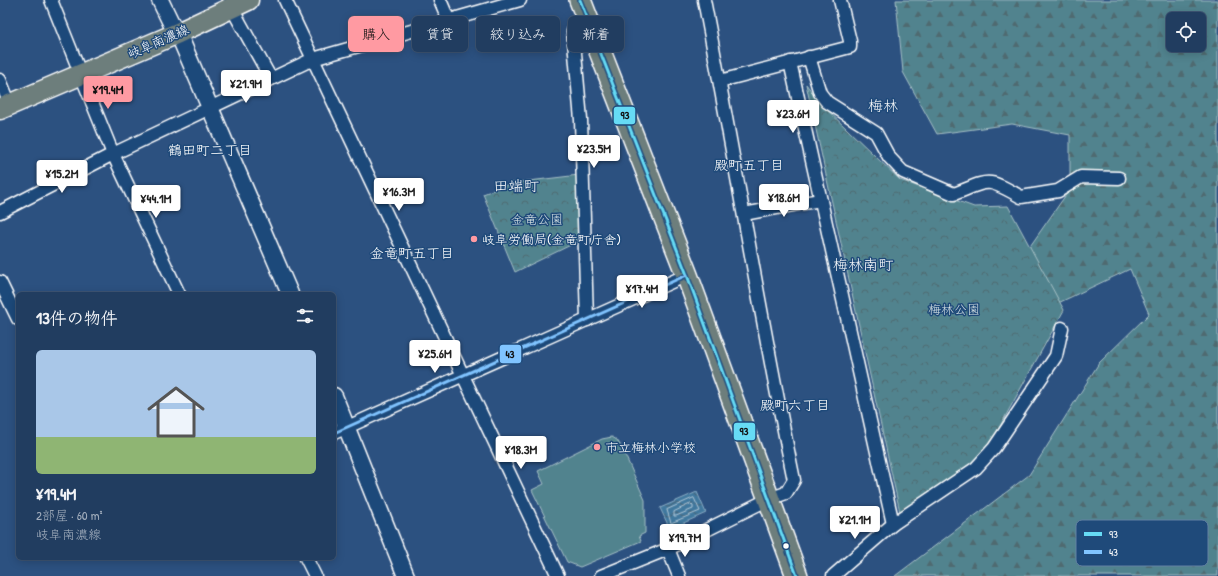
<!DOCTYPE html>
<html lang="ja">
<meta charset="utf-8">
<style>
:root{--surface:#213d60;--page:#294466;--text:#f1f3f6;--muted:#a2aebd;--line:#3e5675;--accent:#ff9aa2}
body{margin:0;font-family:"Patrick Hand","Klee One",sans-serif;background:var(--page);color:var(--text);height:100vh;display:flex;flex-direction:column;font-size:15px;white-space:nowrap}
*{box-sizing:border-box;margin:0}
p{font-size:13px;color:var(--muted)}
.icon{flex:none;width:22px;height:22px;fill:none;stroke:currentColor;stroke-width:2;stroke-linecap:round;stroke-linejoin:round}
.map{position:relative;flex:1;overflow:hidden}
.sheet{position:absolute;left:16px;top:292px;width:320px;height:268px;display:flex;flex-direction:column;background:var(--surface);border-radius:6px;box-shadow:0 2px 10px #0003,0 0 0 1px var(--line)}
.sheet>*{flex:none}
.guide{position:absolute;left:348px;top:16px;width:380px;height:36px;display:flex;gap:8px}
.controls{position:absolute;left:1166px;top:12px;display:grid;gap:8px}
.controls a{display:grid;place-items:center;width:40px;height:40px;border-radius:6px;background:var(--surface);box-shadow:0 2px 10px #0003,0 0 0 1px var(--line);font-size:20px}
.price{position:absolute;translate:-50% -34px;padding:0 9px;border-radius:4px;background:#fff;color:#222;font-size:13px;line-height:26px;filter:drop-shadow(0 1px 2px #0008)}
.price::after{content:'';position:absolute;left:50%;top:24px;width:12px;height:9px;margin-left:-6px;background:inherit;clip-path:polygon(0 0,100% 0,50% 100%)}
.price.on{background:var(--accent);color:#111}
ul{padding:0;list-style:none}
li{display:grid;align-content:center;gap:8px;height:212px;padding:0 20px}
li span{display:grid;place-items:center;height:124px;border-radius:6px;color:#555}
li>.icon{margin-inline-start:auto}
span .icon{width:72px;height:72px;fill:#fffc;stroke-width:1}
li b{font-size:17px}
h2{display:flex;justify-content:space-between;align-items:center;height:48px;padding:0 20px;font-size:17px}
.tag{padding:0 14px;border-radius:6px;background:var(--surface);box-shadow:0 2px 10px #0003,0 0 0 1px var(--line);font-size:14px;line-height:36px}
.tag.on{background:var(--accent);color:#111}
.map>svg:first-child{display:block}
</style>
<div class="map">
<svg width="1218" height="576" viewBox="0 0 1218 576">
<defs>
<pattern id="forest-firs" width="22" height="20" patternUnits="userSpaceOnUse"><rect width="22" height="20" fill="#51838e"/><path d="M5 1l3.5 6h-7zM16 11l3.5 6h-7z" fill="#4f6a70"/></pattern>
<pattern id="park-crowns" width="20" height="18" patternUnits="userSpaceOnUse"><rect width="20" height="18" fill="#51838e"/><path d="M2 6a3 3 0 1 1 6 0M12 15a3 3 0 1 1 6 0" fill="none" stroke="#4f6a70"/></pattern>
<pattern id="water-waves" width="16" height="10" patternUnits="userSpaceOnUse"><rect width="16" height="10" fill="#41789e"/><path d="M0 5q4-4 8 0t8 0" fill="none" stroke="#476071"/></pattern>
</defs>
<rect width="100%" height="100%" fill="#2c5180"/>
<filter id="ink" filterUnits="userSpaceOnUse"><feTurbulence type="fractalNoise" baseFrequency=".025" numOctaves="2"/><feDisplacementMap in="SourceGraphic" scale="8" xChannelSelector="R" yChannelSelector="G"/><feConvolveMatrix kernelMatrix="1 2 1 2 8 2 1 2 1" color-interpolation-filters="sRGB"/></filter>
<g filter="url(#ink)">
<path fill="url(#forest-firs)" stroke="#a8c1c6" fill-rule="evenodd" d="M896 0H1218V576H895L1029 475 1099 363 1149 314 1130 269 1054 305 1026 252 1070 189V135L1012 124 937 134 903 72ZM1173 19H1199V45H1173Z"/>
<g fill="url(#park-crowns)" stroke="#a8c1c6">
<path d="M806 84 820 103 900 180 974 207 1008 206 1064 310 989 446 953 479 900 512Z"/>
<path d="M579 175 581 240 515 272 483 194 512 183Z"/>
</g>
<path fill="#51838e" stroke="#a8c1c6" d="M612 437 617 440 622 448 645 500V533L639 536 641 541 580 567 567 562 532 490 544 484 538 471 602 439Z"/>
<path fill="url(#water-waves)" stroke="#8daec5" d="M697 492 706 513 670 529 660 508Z"/>
<g fill="none" stroke-linecap="round" stroke-linejoin="round">
<g stroke="#b3c9d8" stroke-width="1">
<path d="M694 498 700 511 671 523 667 510Z"/>
<path d="M691 504 693 506V509L676 516H674V512Z"/>
</g>
<g stroke="#fff" stroke-width="15">
<g id="minor">
<path d="M51 0 77 65"/>
<path d="M285 0 558 576"/>
<path d="M440 0 449 21"/>
<path d="M229 3 271 79"/>
<path d="M586 15 573 31 581 120 587 320"/>
<path d="M809 57 820 93 827 102 876 133 889 157 903 172 954 194C990 180 986 177 1021 197L1058 191 1081 177 1119 178"/>
<path d="M790 62 893 524"/>
<path d="M81 75 113 154 179 294"/>
<path d="M0 80 7 97"/>
<path d="M720 81 850 47V41L840 0"/>
<path d="M0 212 113 154 313 59 520 0"/>
<path d="M744 214 820 200"/>
<path d="M0 282 18 319"/>
<path d="M334 433 687 275"/>
<path d="M668 549 679 576"/>
<path d="M306 558 315 576"/>
<path d="M601 576 668 549 769 499 786 493 794 480C761 321 735 160 704 0"/>
<path d="M833 576 893 524 976 468 994 448 1056 356 1062 328"/>
</g>
</g>
<g stroke="#fff" stroke-width="19">
<g id="tertiary">
<path d="M160 0 172 25 178 33 290 294"/>
<path d="M334 396 406 576"/>
</g>
</g>
<g stroke="#fff" stroke-width="23">
<path id="primary" d="M0 109 178 33 248 0"/>
</g>
<g stroke="#fff" stroke-width="24">
<path id="trunk" d="M580 0 687 275 797 576"/>
</g>
<use href="#minor" stroke="#1f4a7a" stroke-width="12"/>
<use href="#tertiary" stroke="#1f4a7a" stroke-width="16"/>
<use href="#primary" stroke="#6d7e7c" stroke-width="20"/>
<use href="#trunk" stroke="#6d7e7c" stroke-width="21"/>
<g stroke="#1f4a7a" stroke-width="6">
<path id="bus-1" d="M580 0 687 275 797 576"/>
</g>
<g stroke="#1f4a7a" stroke-width="6">
<path id="bus-2" d="M334 433 687 275"/>
</g>
<use href="#bus-1" stroke="#66dbf5" stroke-width="3"/>
<use href="#bus-2" stroke="#80c4ff" stroke-width="3"/>
</g>
</g>
<g fill="#ff9aa2" stroke="#1f4a7a" stroke-width="1.5">
<circle cx="474" cy="239" r="4"/>
<circle cx="597" cy="447" r="4"/>
</g>
<circle fill="#fff" stroke="#1f4a7a" stroke-width="1.5" cx="786" cy="546" r="3.5"/>
<g text-anchor="middle" dominant-baseline="central" stroke-width="3" stroke-linejoin="round" paint-order="stroke">
<g font-size="13" fill="#fff" stroke="#1f4a7a">
<text transform="translate(158 41) rotate(-24)">岐阜南濃線</text>
</g>
<g font-size="13" fill="#d4e0e3" stroke="#1f4a7a">
<text x="537" y="219">金竜公園</text>
<text x="954" y="309">梅林公園</text>
</g>
<g font-size="13" fill="#fff" stroke="#1f4a7a" text-anchor="start">
<text x="482" y="239">岐阜労働局(金竜町庁舎)</text>
<text x="605" y="447">市立梅林小学校</text>
</g>
<g font-size="14" fill="#fff" stroke="#1f4a7a">
<text x="210" y="149">鶴田町二丁目</text>
<text x="749" y="164">殿町五丁目</text>
<text x="412" y="252">金竜町五丁目</text>
<text x="795" y="404">殿町六丁目</text>
</g>
<g font-size="15" fill="#fff" stroke="#1f4a7a">
<text x="883" y="105">梅林</text>
<text x="516" y="185">田端町</text>
<text x="863" y="264">梅林南町</text>
</g>
</g>
<rect x="1076" y="520" width="132" height="46" rx="6" fill="#1f4a7a" stroke="#6280a2" stroke-width="1"/>
<rect x="1084" y="532" width="18" height="4" fill="#66dbf5"/>
<rect x="1084" y="550" width="18" height="4" fill="#80c4ff"/>
<g font-size="11" fill="#fff">
<text x="1109" y="538">93</text>
<text x="1109" y="556">43</text>
</g>
<g stroke="#1f4a7a" stroke-width="1.5">
<rect x="613" y="106" width="23" height="19" rx="4" fill="#66dbf5"/>
<rect x="499" y="344" width="23" height="20" rx="4" fill="#80c4ff"/>
<rect x="733" y="422" width="23" height="19" rx="4" fill="#66dbf5"/>
</g>
<g font-size="11" text-anchor="middle" font-weight="bold" fill="#111">
<text x="625" y="119">93</text>
<text x="510" y="358">43</text>
<text x="744" y="435">93</text>
</g>
</svg>
<div class="controls">
<a><svg class="icon" aria-label="locate" viewBox="0 0 24 24"><circle cx="12" cy="12" r="6"/><path d="M12 2v4M12 18v4M2 12h4M18 12h4"/></svg></a>
</div>
<b class="price" style="left:246px;top:104px">¥21.9M</b>
<b class="price on" style="left:108px;top:110px">¥19.4M</b>
<b class="price" style="left:793px;top:134px">¥23.6M</b>
<b class="price" style="left:594px;top:169px">¥23.5M</b>
<b class="price" style="left:62px;top:194px">¥15.2M</b>
<b class="price" style="left:399px;top:212px">¥16.3M</b>
<b class="price" style="left:784px;top:218px">¥18.6M</b>
<b class="price" style="left:156px;top:219px">¥44.1M</b>
<b class="price" style="left:642px;top:309px">¥17.4M</b>
<b class="price" style="left:435px;top:374px">¥25.6M</b>
<b class="price" style="left:521px;top:470px">¥18.3M</b>
<b class="price" style="left:855px;top:540px">¥21.1M</b>
<b class="price" style="left:685px;top:558px">¥19.7M</b>
<div class="guide">
<a class="tag on">購入</a>
<a class="tag">賃貸</a>
<a class="tag">絞り込み</a>
<a class="tag">新着</a>
</div>
<section class="sheet">
<h2>13件の物件<svg class="icon" aria-label="filters" viewBox="0 0 24 24"><path d="M4 7h16M4 17h16"/><circle cx="9" cy="7" r="2"/><circle cx="15" cy="17" r="2"/></svg></h2>
<ul>
<li><span style="background:linear-gradient(#a9c7e8 70%,#8fb573 0)"><svg class="icon" aria-label="home" viewBox="0 0 24 24"><path d="M3 11l9-7 9 7M6 9v11h12V9"/></svg></span><div><b>¥19.4M</b><p>2部屋 · 60 m²</p><p>岐阜南濃線</p></div></li>
</ul>
</section>
</div>
